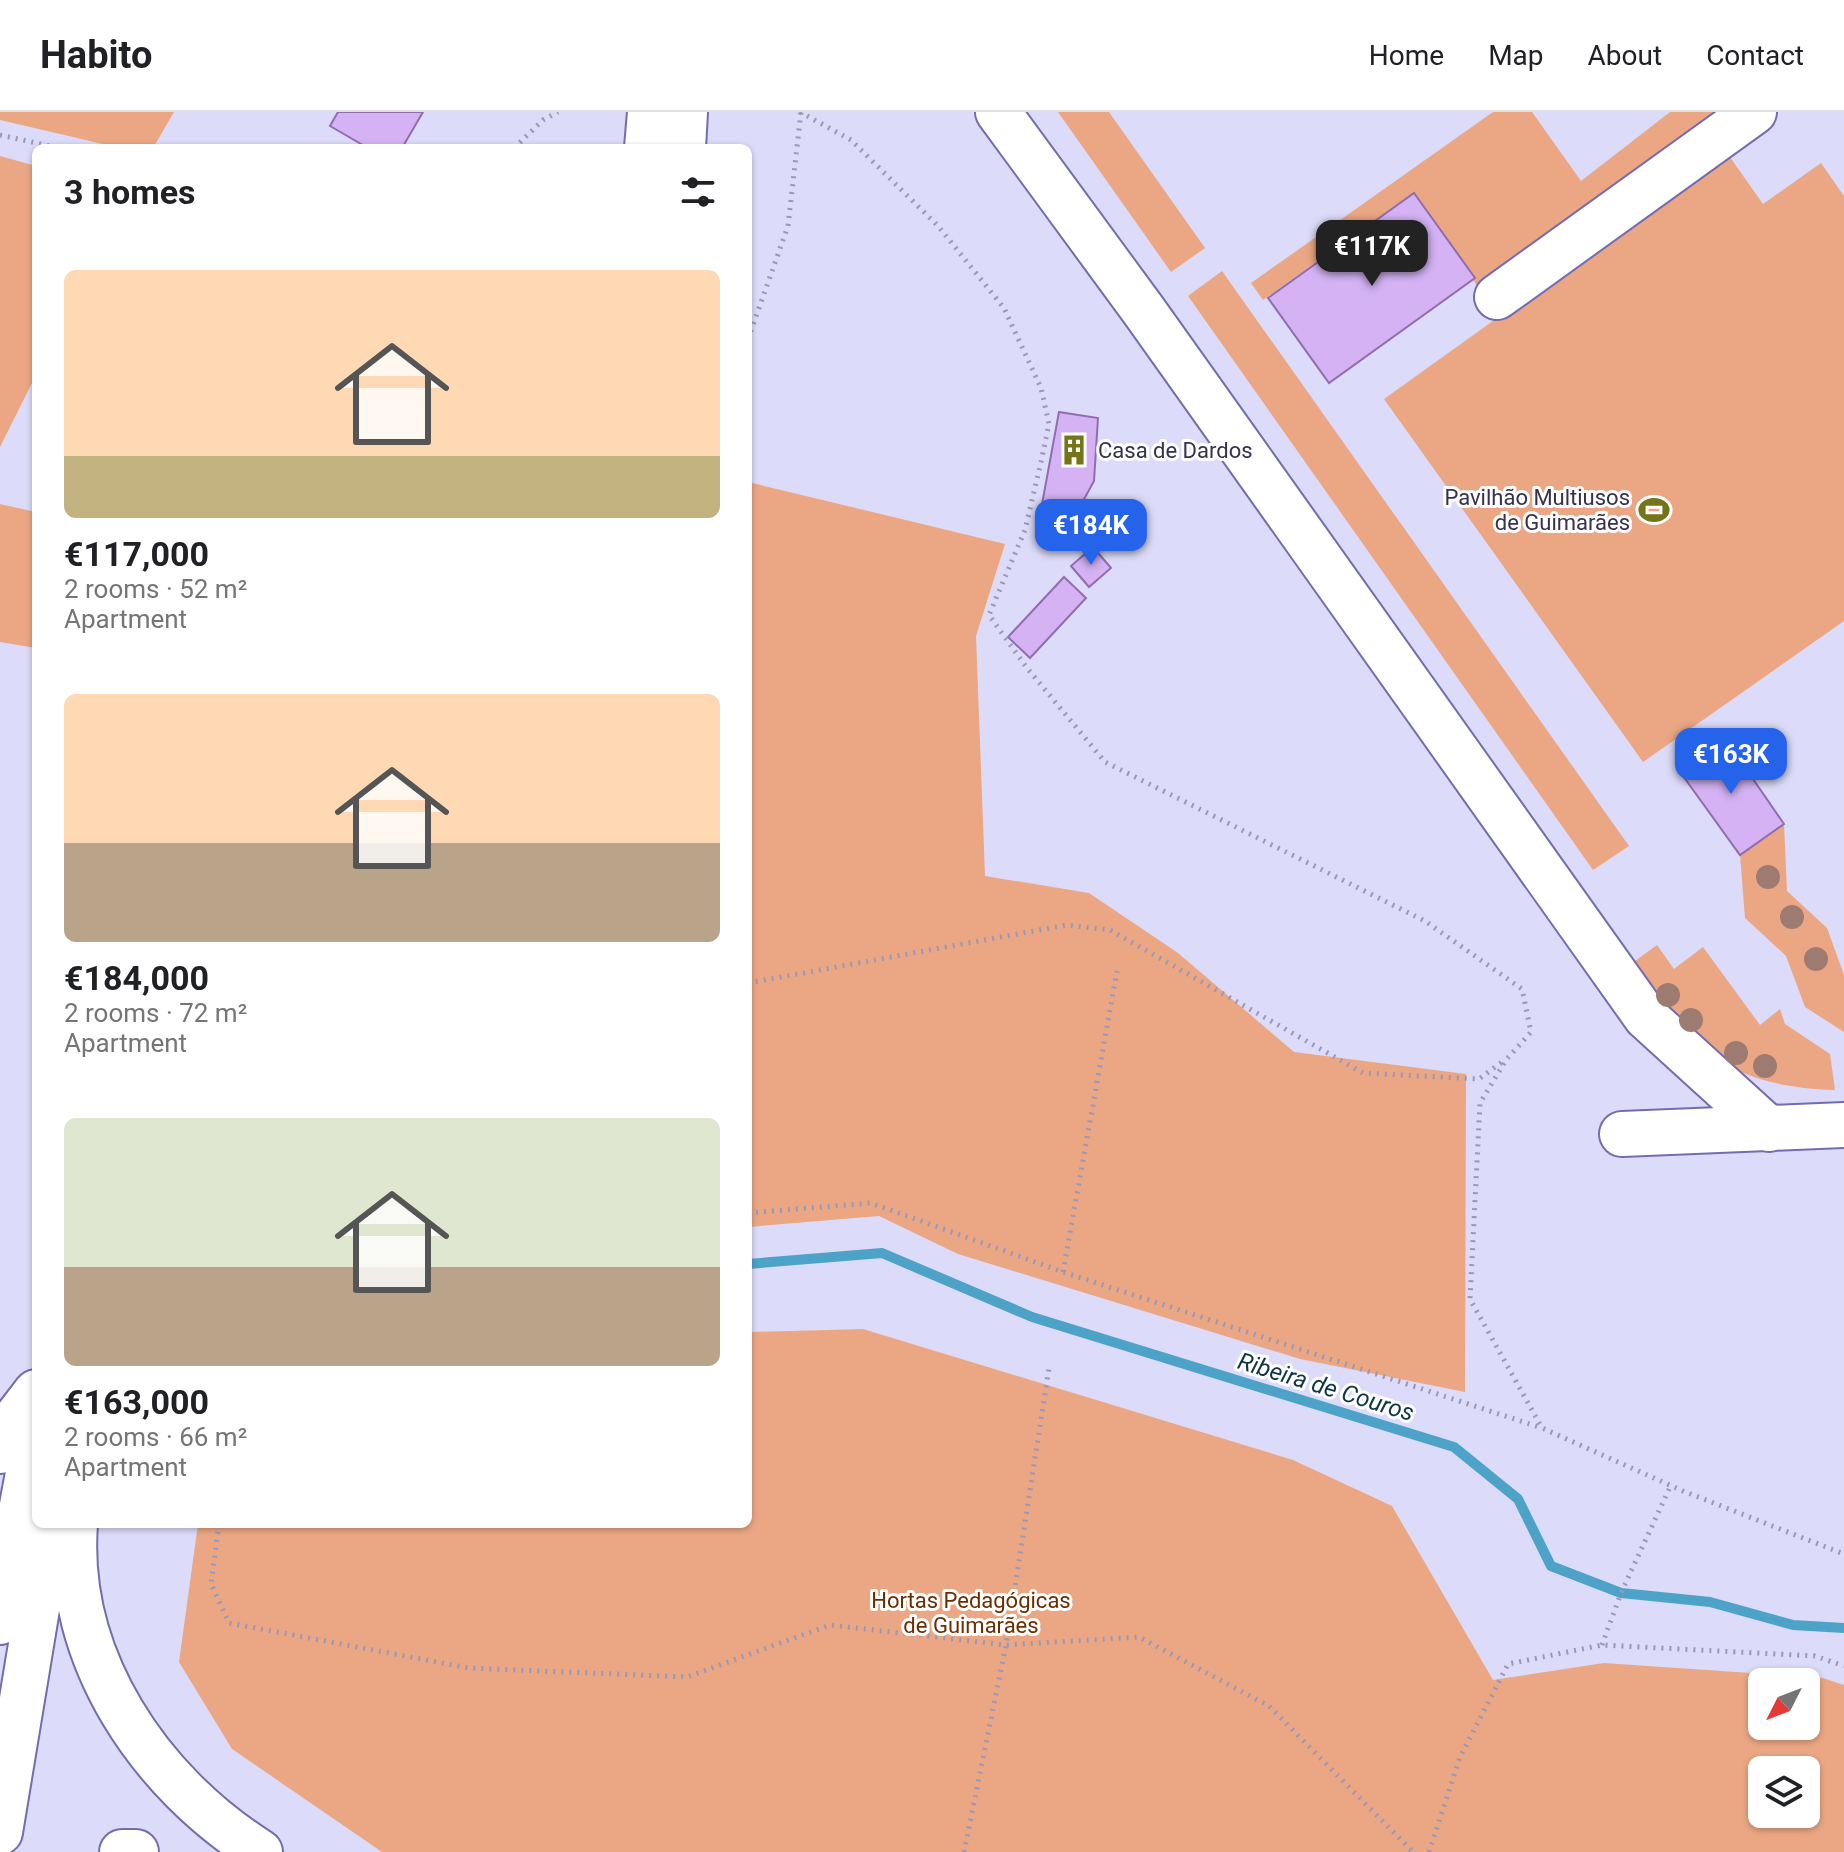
<!DOCTYPE html>
<meta charset="utf-8">
<style>
:root{--surface:#fff;--page:#f6f6f6;--text:#202124;--muted:#757577;--line:#e0e0e0;--accent:#2563eb}
body{margin:0;font-family:Roboto,sans-serif;background:var(--page);color:var(--text);height:100vh;display:flex;flex-direction:column;font-size:30px;white-space:nowrap}
*{box-sizing:border-box;margin:0}
p{font-size:26px;color:var(--muted)}
.icon{flex:none;width:44px;height:44px;fill:none;stroke:currentColor;stroke-width:2;stroke-linecap:round;stroke-linejoin:round}
.map{position:relative;flex:1;overflow:hidden}
.sheet{position:absolute;left:32px;top:32px;width:720px;height:1384px;display:flex;flex-direction:column;background:var(--surface);border-radius:12px;box-shadow:0 2px 6px #0004}
.sheet>*{flex:none}
.needle{width:52px;rotate:228deg}
.buttons{position:absolute;left:1748px;top:1556px;display:grid;gap:16px}
.buttons a{display:grid;place-items:center;width:72px;height:72px;border-radius:12px;background:var(--surface);box-shadow:0 2px 6px #0004;font-size:40px}
.price{position:absolute;translate:-50% -68px;padding:0 18px;border-radius:16px;background:var(--accent);color:#fff;font-size:26px;line-height:52px;filter:drop-shadow(0 2px 4px #0008)}
.price::after{content:'';position:absolute;left:50%;top:48px;width:24px;height:18px;margin-left:-12px;background:inherit;clip-path:polygon(0 0,100% 0,50% 100%)}
.price.on{background:#222;color:#fff}
ul{padding:0;list-style:none}
li{display:grid;align-content:center;gap:16px;height:424px;padding:0 32px}
li span{display:grid;place-items:center;height:248px;border-radius:12px;color:#555}
li>.icon{margin-inline-start:auto}
span .icon{width:144px;height:144px;fill:#fffc;stroke-width:1}
li b{font-size:34px}
h2{display:flex;justify-content:space-between;align-items:center;height:96px;padding:0 32px;font-size:34px}
header{display:flex;align-items:center;gap:48px;box-sizing:border-box;height:112px;padding:0 40px;background:var(--surface);border-bottom:2px solid var(--line)}
header strong{font-size:38px}
nav{display:flex;gap:44px;margin-inline-start:auto;font-size:28px}
.map>svg:first-child{display:block}
</style>
<header>
<strong>Habito</strong>
<nav><a>Home</a><a>Map</a><a>About</a><a>Contact</a></nav>
</header>
<div class="map">
<svg width="1844" height="1740" viewBox="0 0 1844 1740">
<rect width="100%" height="100%" fill="#dcdbf9"/>
<g fill="#eba784" fill-rule="evenodd">
<path d="M0 0H174L153 36H120L0 8Z"/>
<path d="M1058 0H1109L1205 136 1171 160Z"/>
<path d="M1493 0H1532L1581 69 1670 0H1718L1478 175 1413 81 1263 188 1251 171Z"/>
<path d="M1727 41 1763 92 1821 51 1844 84V509L1643 650 1384 287Z"/>
<path d="M0 44 36 54V263L0 335Z"/>
<path d="M1222 159 1629 734 1593 758 1188 184Z"/>
<path d="M748 370 1005 432 976 524 985 764 1089 781 1178 841 1294 940 1466 962 1465 1280 1300 1247 958 1142 879 1104 748 1115Z"/>
<path d="M0 392 36 400V536L0 530Z"/>
<path d="M1784 712 1787 779 1827 816 1844 863V920L1805 895 1786 844 1745 806 1740 743Z"/>
<path d="M1657 833 1674 857 1703 835 1760 913 1780 897 1785 912 1830 942 1835 978C1721 974 1697 935 1631 852Z"/>
<path d="M863 1217 1293 1348 1392 1394 1493 1568 1604 1551 1823 1566 1844 1573V1740H382L232 1637 179 1550 198 1412H748V1220ZM1762 1570H1806V1614H1762ZM1762 1658H1806V1702H1762Z"/>
</g>
<g fill="none" stroke-linecap="round" stroke-linejoin="round">
<path stroke="#4ca3c7" stroke-width="10" d="M748 1152 882 1141 1032 1205 1454 1335 1518 1387 1551 1454 1621 1481 1710 1490 1793 1513 1844 1516"/>
</g>
<g fill="#d4b2f4" stroke="#906ead" stroke-width="2">
<path d="M338 0H423L402 36H368L330 14Z"/>
<path d="M1414 81 1475 166 1329 271 1268 186Z"/>
<path d="M1059 300 1098 306 1094 369 1066 420 1040 403Z"/>
<path d="M1093 435 1111 456 1089 475 1071 454Z"/>
<path d="M1064 465 1086 486 1030 546 1008 525Z"/>
<path d="M1724 625 1784 712 1740 743 1678 657Z"/>
</g>
<g fill="none" stroke-linecap="round" stroke-linejoin="round">
<g stroke="#746cae" stroke-width="48">
<g id="minor">
<path d="M998 0 1144 199 1646 905 1769 1017"/>
<path d="M1497 185 1754 0"/>
<path d="M1622 1022 1844 1013"/>
</g>
</g>
<g stroke="#746cae" stroke-width="48">
<g id="highway">
<path d="M647 36 650 0"/>
<path d="M683 36 685 0"/>
<path d="M0 1339 9 1315 36 1280"/>
<path d="M75 1412C65 1546 149 1670 260 1740"/>
<path d="M0 1510 36 1319"/>
<path d="M0 1720 51 1412"/>
<path d="M122 1740H136"/>
</g>
</g>
<g stroke="#9a98b6" stroke-width="5" stroke-dasharray="2 6" stroke-linecap="butt">
<path d="M800 0 851 28 938 114 1004 196 1041 276 1049 312 1041 350 1025 418 989 503 1027 556 1105 650 1425 809 1522 877 1531 920 1506 948 1480 991 1470 1187 1542 1316 1683 1379 1844 1442"/>
<path d="M0 23 59 36"/>
<path d="M514 36 543 8 558 0"/>
<path d="M748 227 788 114 801 0"/>
<path d="M748 871 1067 813 1110 818 1363 961 1479 967 1502 950"/>
<path d="M748 1101 871 1091 1063 1160 1542 1316"/>
<path d="M1063 1160 1117 859"/>
<path d="M219 1412 211 1472 229 1511 469 1556 687 1565 830 1513 1006 1533 1139 1525 1269 1594 1413 1740"/>
<path d="M1602 1533 1621 1481 1671 1373"/>
<path d="M964 1740 1006 1533 1049 1256"/>
<path d="M1429 1740 1460 1645 1508 1552 1602 1533 1815 1544 1844 1554"/>
</g>
<use href="#minor" stroke="#fff" stroke-width="44"/>
<use href="#highway" stroke="#fff" stroke-width="44"/>
</g>
<g fill="#9e7b70">
<circle cx="1768" cy="765" r="12"/>
<circle cx="1792" cy="805" r="12"/>
<circle cx="1816" cy="847" r="12"/>
<circle cx="1668" cy="883" r="12"/>
<circle cx="1691" cy="908" r="12"/>
<circle cx="1736" cy="941" r="12"/>
<circle cx="1765" cy="954" r="12"/>
</g>
<defs>
<g id="building-bare" transform="scale(2.4)"><path d="M-4-6H4V6H1V3H-1V6H-4ZM-2.5-4.3h1.7v1.8h-1.7ZM.8-4.3h1.7v1.8H.8ZM-2.5-1h1.7V.8h-1.7ZM.8-1h1.7V.8H.8Z" fill="#767419" stroke="#fff" stroke-width="2.5" paint-order="stroke"/></g>
<g id="stadium-bare" transform="scale(2.4)"><path d="M0-5a6.5 5 0 1 0 0 10a6.5 5 0 1 0 0-10ZM-3.5-1.8h7v3.6h-7Z" fill="#767419" stroke="#fff" stroke-width="2.5" paint-order="stroke"/></g>
</defs>
<g fill-rule="evenodd">
<use href="#building-bare" x="1074" y="338"/>
<use href="#stadium-bare" x="1654" y="398"/>
</g>
<g text-anchor="middle" dominant-baseline="central" stroke-width="6" stroke-linejoin="round" paint-order="stroke">
<g font-size="22" fill="#35314f" stroke="#fff" text-anchor="start">
<text x="1098" y="338">Casa de Dardos</text>
<text x="1630" y="385" text-anchor="end">Pavilhão Multiusos<tspan x="1630" dy="25">de Guimarães</tspan></text>
</g>
<g font-size="22" fill="#6c2d00" stroke="#fff">
<text x="971" y="1488">Hortas Pedagógicas<tspan x="971" dy="25">de Guimarães</tspan></text>
</g>
<g font-size="24" font-style="italic" fill="#0e3645" stroke="#fff">
<text transform="translate(1326 1275) rotate(17)">Ribeira de Couros</text>
</g>
</g>
</svg>
<div class="buttons">
<a><svg class="needle" viewBox="-14 -14 28 28"><path d="M0-13l5 13h-10z" fill="#e53935"/><path d="M0 13l5-13h-10z" fill="#757577"/></svg></a>
<a><svg class="icon" aria-label="layers" viewBox="0 0 24 24"><path d="M12 4l9 5-9 5-9-5zM3 14l9 5 9-5"/></svg></a>
</div>
<b class="price on" style="left:1372px;top:176px">€117K</b>
<b class="price" style="left:1091px;top:455px">€184K</b>
<b class="price" style="left:1731px;top:684px">€163K</b>
<section class="sheet">
<h2>3 homes<svg class="icon" aria-label="filters" viewBox="0 0 24 24"><path d="M4 7h16M4 17h16"/><circle cx="9" cy="7" r="2"/><circle cx="15" cy="17" r="2"/></svg></h2>
<ul>
<li><span style="background:linear-gradient(#ffd9b3 75%,#c2b280 0)"><svg class="icon" aria-label="home" viewBox="0 0 24 24"><path d="M3 11l9-7 9 7M6 9v11h12V9"/></svg></span><div><b>€117,000</b><p>2 rooms · 52 m²</p><p>Apartment</p></div></li>
<li><span style="background:linear-gradient(#ffd9b3 60%,#b9a48a 0)"><svg class="icon" aria-label="home" viewBox="0 0 24 24"><path d="M3 11l9-7 9 7M6 9v11h12V9"/></svg></span><div><b>€184,000</b><p>2 rooms · 72 m²</p><p>Apartment</p></div></li>
<li><span style="background:linear-gradient(#dfe7d0 60%,#b9a48a 0)"><svg class="icon" aria-label="home" viewBox="0 0 24 24"><path d="M3 11l9-7 9 7M6 9v11h12V9"/></svg></span><div><b>€163,000</b><p>2 rooms · 66 m²</p><p>Apartment</p></div></li>
</ul>
</section>
</div>
